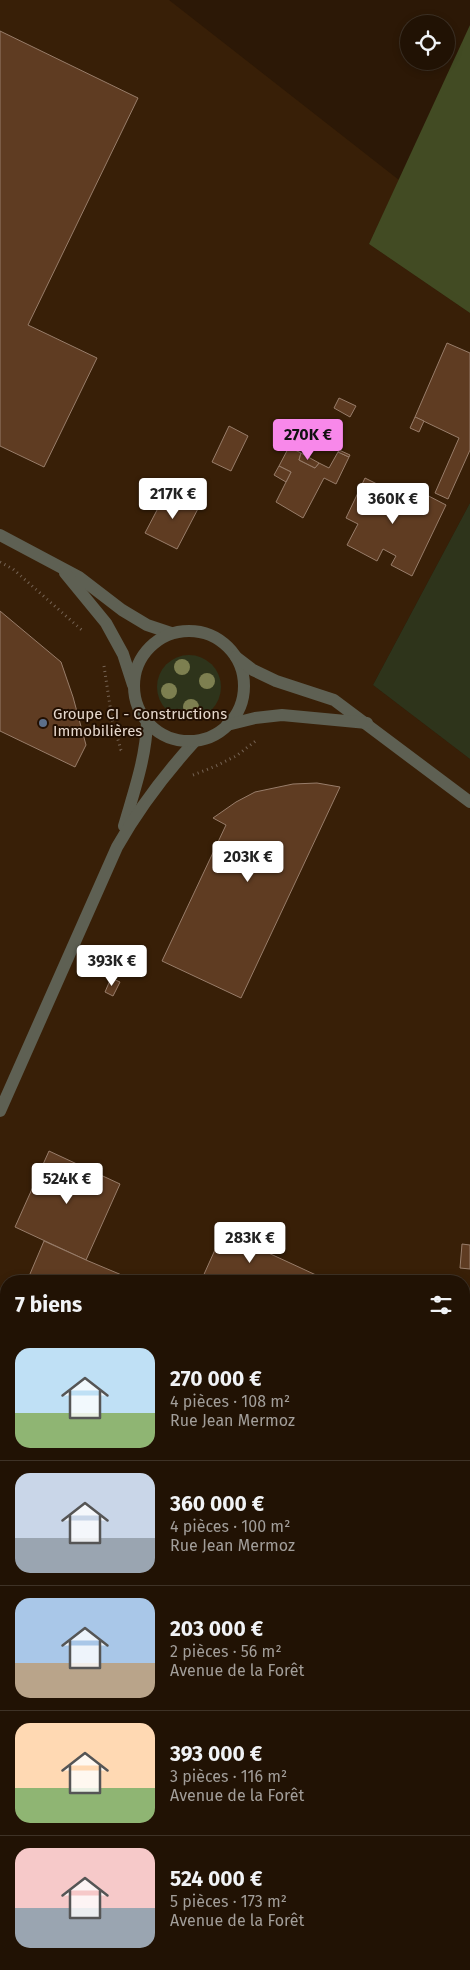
<!DOCTYPE html>
<html lang="fr">
<meta charset="utf-8">
<style>
:root{--surface:#211204;--page:#291b0e;--text:#f1f3f6;--muted:#a29e9a;--line:#3e3226;--accent:#f888ea}
body{margin:0;font-family:"Fira Sans",sans-serif;background:var(--page);color:var(--text);height:100vh;display:flex;flex-direction:column;font-size:19px;white-space:nowrap}
*{box-sizing:border-box;margin:0}
p{font-size:16px;color:var(--muted)}
.icon{flex:none;width:28px;height:28px;fill:none;stroke:currentColor;stroke-width:2;stroke-linecap:round;stroke-linejoin:round}
.map{position:relative;flex:1;overflow:hidden}
.drawer{position:absolute;left:0px;top:1275px;width:470px;height:695px;display:flex;flex-direction:column;background:var(--surface);border-radius:20px 20px 0 0;box-shadow:0 2px 8px #0003,0 0 0 1px var(--line)}
.drawer>*{flex:none}
.fabs{position:absolute;left:400px;top:15px;display:grid;gap:10px}
.fabs a{display:grid;place-items:center;width:55px;height:55px;border-radius:50%;background:var(--surface);box-shadow:0 2px 8px #0003,0 0 0 1px var(--line);font-size:25px}
.price{position:absolute;translate:-50% -42px;padding:0 11px;border-radius:5px;background:#fff;color:#222;font-size:16px;line-height:32px;filter:drop-shadow(0 1px 2px #0008)}
.price::after{content:'';position:absolute;left:50%;top:30px;width:15px;height:11px;margin-left:-8px;background:inherit;clip-path:polygon(0 0,100% 0,50% 100%)}
.price.on{background:var(--accent);color:#111}
ul{padding:0;list-style:none}
li{display:flex;align-items:center;gap:15px;height:125px;padding:0 15px}
li+li{border-top:1px solid var(--line)}
li span{display:grid;place-items:center;flex:none;width:140px;height:100px;border-radius:15px;color:#555}
li>.icon{margin-inline-start:auto}
span .icon{width:60px;height:60px;fill:#fffc;stroke-width:1}
li b{font-size:21px}
h2{display:flex;justify-content:space-between;align-items:center;height:60px;padding:0 15px;font-size:21px}
.map>svg:first-child{display:block}
</style>
<div class="map">
<svg width="470" height="1970" viewBox="0 0 470 1970">
<rect width="100%" height="100%" fill="#2c1806"/>
<path fill="#381f07" fill-rule="evenodd" d="M0 0H169L399 180 369 244 470 313V503L373 685 470 759V1970H0ZM6 1281H464V1964H6Z"/>
<g fill="#2e341b">
<path d="M470 503V759L373 685Z"/>
<circle cx="189" cy="687" r="32"/>
</g>
<g fill="#424b23">
<path d="M470 25V313L369 244Z"/>
<path d="M0 1349 6 1353V1435L0 1431Z"/>
<path d="M0 1762H6V1964H177L176 1970H0Z"/>
</g>
<g fill="#5f3c22" stroke="#987d6a">
<path d="M0 31 138 98 28 325 97 358 44 467 0 446Z"/>
<path d="M447 343 470 353V450L448 499 435 493 459 438 415 417Z"/>
<path d="M339 398 356 406 350 417 334 408Z"/>
<path d="M415 417 424 421 419 432 410 428Z"/>
<path d="M229 426 248 436 231 471 212 462Z"/>
<path d="M289 447 301 453 299 460 315 468 319 463 329 468 338 452 349 457 336 484 324 478 303 518 276 502 291 472 279 466Z"/>
<path d="M339 450 350 455 349 457 338 452Z"/>
<path d="M301 453 319 463 315 468 299 460Z"/>
<path d="M279 466 291 472 286 482 274 475Z"/>
<path d="M365 478 413 502 419 491 446 505 412 576 391 565 396 556 383 549 377 561 347 545 358 524 346 518Z"/>
<path d="M166 493 183 502 188 496 201 503 177 549 145 533Z"/>
<path d="M0 611 61 662 73 697 86 745 75 767 0 731Z"/>
<path d="M317 783 340 787 241 998 162 961 226 825 213 818 236 802 255 792 293 784Z"/>
<path d="M111 978 120 982 113 996 105 992Z"/>
<path d="M49 1151 120 1184 86 1260 15 1227Z"/>
<path d="M223 1232 316 1275 314 1281H201Z"/>
<path d="M44 1241 86 1260 136 1281H27Z"/>
<path d="M462 1244 470 1245V1269L460 1268Z"/>
<path d="M464 1392 470 1393V1547L464 1546Z"/>
<path d="M0 1450 6 1454V1588L0 1585Z"/>
<path d="M464 1636 470 1638V1918L464 1915Z"/>
<path d="M224 1964H444L442 1970H222Z"/>
</g>
<g fill="none" stroke-linecap="round" stroke-linejoin="round">
<g stroke="#756354" stroke-width="3" stroke-dasharray="1 4" stroke-linecap="butt">
<path d="M0 562 13 569 84 632"/>
<path d="M104 666 112 719 121 750 124 752"/>
<path d="M193 775 216 766 236 756 257 740"/>
</g>
<g stroke="#5e6053" stroke-width="12">
<path d="M124 826C134 791 146 758 147 722"/>
<path d="M0 1111 117 847C139 808 165 774 195 741"/>
</g>
<g stroke="#5e6053" stroke-width="12">
<path d="M0 535 79 577 122 610 147 625 171 633"/>
<path d="M65 573 106 623 123 654 133 685"/>
<circle cx="189" cy="686" r="55"/>
<path d="M236 657 253 670 276 681 334 700 470 802"/>
<path d="M227 725 255 718 282 715 367 723"/>
</g>
</g>
<g fill="#7d7f50">
<circle cx="182" cy="667" r="8"/>
<circle cx="207" cy="681" r="8"/>
<circle cx="169" cy="691" r="8"/>
<circle cx="191" cy="707" r="8"/>
</g>
<circle fill="#5c6f8a" stroke="#220f01" stroke-width="2" cx="43" cy="723" r="5"/>
<g text-anchor="middle" dominant-baseline="central" stroke-width="4" stroke-linejoin="round" paint-order="stroke">
<g font-size="15" fill="#e6d8cd" stroke="#220f01" text-anchor="start">
<text x="53" y="714">Groupe CI - Constructions<tspan x="53" dy="17">Immobilières</tspan></text>
</g>
</g>
</svg>
<div class="fabs">
<a><svg class="icon" aria-label="locate" viewBox="0 0 24 24"><circle cx="12" cy="12" r="6"/><path d="M12 2v4M12 18v4M2 12h4M18 12h4"/></svg></a>
</div>
<b class="price on" style="left:308px;top:461px">270K €</b>
<b class="price" style="left:173px;top:520px">217K €</b>
<b class="price" style="left:393px;top:525px">360K €</b>
<b class="price" style="left:248px;top:883px">203K €</b>
<b class="price" style="left:112px;top:987px">393K €</b>
<b class="price" style="left:67px;top:1205px">524K €</b>
<b class="price" style="left:250px;top:1264px">283K €</b>
<section class="drawer">
<h2>7 biens<svg class="icon" aria-label="filters" viewBox="0 0 24 24"><path d="M4 7h16M4 17h16"/><circle cx="9" cy="7" r="2"/><circle cx="15" cy="17" r="2"/></svg></h2>
<ul>
<li><span style="background:linear-gradient(#bfe0f5 65%,#8fb573 0)"><svg class="icon" aria-label="home" viewBox="0 0 24 24"><path d="M3 11l9-7 9 7M6 9v11h12V9"/></svg></span><div><b>270 000 €</b><p>4 pièces · 108 m²</p><p>Rue Jean Mermoz</p></div></li>
<li><span style="background:linear-gradient(#c9d6e8 65%,#9aa5b1 0)"><svg class="icon" aria-label="home" viewBox="0 0 24 24"><path d="M3 11l9-7 9 7M6 9v11h12V9"/></svg></span><div><b>360 000 €</b><p>4 pièces · 100 m²</p><p>Rue Jean Mermoz</p></div></li>
<li><span style="background:linear-gradient(#a9c7e8 65%,#b9a48a 0)"><svg class="icon" aria-label="home" viewBox="0 0 24 24"><path d="M3 11l9-7 9 7M6 9v11h12V9"/></svg></span><div><b>203 000 €</b><p>2 pièces · 56 m²</p><p>Avenue de la Forêt</p></div></li>
<li><span style="background:linear-gradient(#ffd9b3 65%,#8fb573 0)"><svg class="icon" aria-label="home" viewBox="0 0 24 24"><path d="M3 11l9-7 9 7M6 9v11h12V9"/></svg></span><div><b>393 000 €</b><p>3 pièces · 116 m²</p><p>Avenue de la Forêt</p></div></li>
<li><span style="background:linear-gradient(#f6c9c9 60%,#9aa5b1 0)"><svg class="icon" aria-label="home" viewBox="0 0 24 24"><path d="M3 11l9-7 9 7M6 9v11h12V9"/></svg></span><div><b>524 000 €</b><p>5 pièces · 173 m²</p><p>Avenue de la Forêt</p></div></li>
</ul>
</section>
</div>
